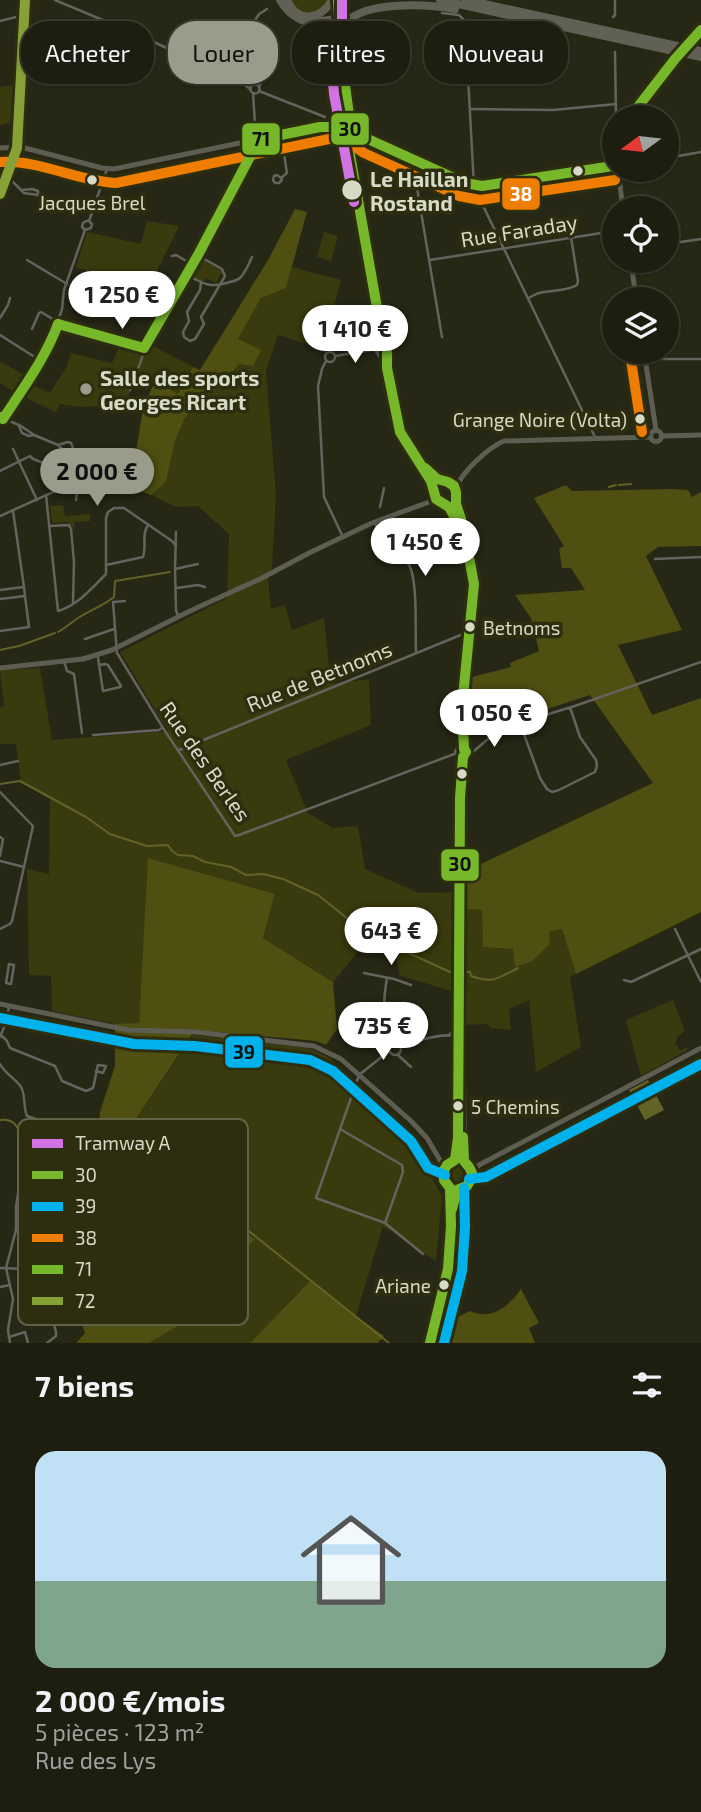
<!DOCTYPE html>
<html lang="fr">
<meta charset="utf-8">
<style>
:root{--surface:#1d1d10;--page:#252619;--text:#f1f3f6;--muted:#a0a29f;--line:#3b3b30;--accent:#9a9b8a}
body{margin:0;font-family:"Exo 2",sans-serif;background:var(--page);color:var(--text);height:100vh;display:flex;flex-direction:column;font-size:26px;white-space:nowrap}
*{box-sizing:border-box;margin:0}
p{font-size:23px;color:var(--muted)}
.icon{flex:none;width:38px;height:38px;fill:none;stroke:currentColor;stroke-width:2;stroke-linecap:round;stroke-linejoin:round}
.map{position:relative;height:1343px;overflow:hidden}
.sheet{display:flex;flex-direction:column;background:var(--surface);flex:1}
.sheet>*{flex:none}
.hud{position:absolute;left:21px;top:21px;width:660px;height:63px;display:flex;gap:14px}
.needle{width:46px;rotate:255deg}
.buttons{position:absolute;left:602px;top:105px;display:grid;gap:14px}
.buttons a{display:grid;place-items:center;width:77px;height:77px;border-radius:50%;background:var(--surface);box-shadow:0 2px 5px #0004,0 0 0 2px var(--line);font-size:35px}
.price{position:absolute;translate:-50% -60px;padding:0 16px;border-radius:24px;background:#fff;color:#222;font-size:23px;line-height:46px;filter:drop-shadow(0 2px 4px #0008)}
.price::after{content:'';position:absolute;left:50%;top:42px;width:21px;height:16px;margin-left:-10px;background:inherit;clip-path:polygon(0 0,100% 0,50% 100%)}
.price.on{background:var(--accent);color:#111}
ul{padding:0;list-style:none}
li{display:grid;align-content:center;gap:14px;height:371px;padding:0 35px}
li span{display:grid;place-items:center;height:217px;border-radius:21px;color:#555}
li>.icon{margin-inline-start:auto}
span .icon{width:126px;height:126px;fill:#fffc;stroke-width:1}
li b{font-size:30px}
h2{display:flex;justify-content:space-between;align-items:center;height:84px;padding:0 35px;font-size:30px}
.pill{padding:0 24px;border-radius:28px;background:var(--surface);box-shadow:0 2px 5px #0004,0 0 0 2px var(--line);font-size:24px;line-height:63px}
.pill.on{background:var(--accent);color:#111}
.map>svg:first-child{display:block}
</style>
<div class="map">
<svg width="701" height="1343" viewBox="0 0 701 1343">
<rect width="100%" height="100%" fill="#272716"/>
<g fill="#393a0d">
<path d="M290 0H330C315 17 303 20 290 0Z"/>
<path d="M14 85 12 123 0 125V87Z"/>
<path d="M147 221 179 226 147 291 76 267 87 232 141 244Z"/>
<path d="M324 232 338 236 331 261 317 257Z"/>
<path d="M202 259 222 271 223 274 220 275 216 283 206 278 204 281H200L192 275Z"/>
<path d="M292 267 341 280 323 349 278 335 266 371 276 495 272 567 268 579 271 609 285 605 292 630 324 618 331 684 369 679 371 725 286 760 308 813 333 828 358 826 365 869 419 893 456 892 454 992 399 975 396 950 366 942 333 982 263 938 275 895 149 858 139 1024H115L52 1011 51 976 29 975 27 869 49 874 50 799 21 782 16 744H0V708L4 706 0 670 40 668 52 740 168 731 120 652 227 598 229 534 198 506 176 507 151 495 166 482 175 441 184 420 197 402 222 386 239 364 253 366 260 350 238 339 261 298 286 288Z"/>
<path d="M121 343 147 356 153 346 193 367 178 394 139 373 123 405 81 407 60 404 56 412 22 396 30 384 50 393 67 366 71 353 112 363Z"/>
<path d="M0 361 27 377 17 394 0 383Z"/>
<path d="M63 505 65 516 90 514V521L74 522 75 532 72 526 68 522 52 523 50 506Z"/>
<path d="M464 909 482 910 549 932 562 929 576 974 570 977 581 1047 536 1072 529 1000 509 1009 511 1030 491 1028 487 1024 464 1025Z"/>
<path d="M673 1000 685 1031 678 1036 675 1044 678 1045V1048L681 1050 686 1047 688 1050 641 1076 626 1020Z"/>
<path d="M193 1035 309 1048 328 1057 405 1126 423 1146 434 1166 433 1180 442 1196 436 1261 383 1226 356 1316 311 1280 250 1343H149L200 1313 185 1299 255 1240 236 1224 152 1270H80L97 1160 108 1117 134 1122Z"/>
<circle cx="457" cy="1175" r="12"/>
</g>
<g fill="#4e4f11">
<path d="M295 209 307 212 286 288 261 298 238 339 261 350 253 366 239 364 222 386 197 402 184 420 175 441 166 482 151 495 130 487 143 409 154 383 139 375 123 405 139 373 178 394 193 367 200 370 268 260Z"/>
<path d="M354 221 361 222 379 337 375 346 372 347 375 340Z"/>
<path d="M566 485 572 491 673 489 688 490 692 497 701 492V546L658 547 646 556 682 630 618 645 652 715 701 698V912L576 974 562 929 549 932 550 944 532 961 515 967 513 949 483 947 482 910 464 909 463 876 470 869 653 783 590 695 465 736 472 677 511 667 510 663 539 651 531 618 515 595 585 590 571 568H562L559 549 564 546 534 498Z"/>
<path d="M148 858 275 894 263 938 333 982 337 1029 326 1045 316 1041 195 1030 134 1122 108 1118 97 1160 80 1270H151L148 1236 236 1224 255 1240 185 1299 200 1313 149 1343H76L85 1333 54 1237 53 1182 59 1153 58 1148 93 1157 98 1141 100 1112 115 1066V1024L139 1023Z"/>
<path d="M311 1280 356 1316 384 1336 378 1343H250Z"/>
<path d="M521 1289 539 1323 529 1328 535 1343H434L439 1326 470 1311C492 1321 509 1306 521 1289Z"/>
</g>
<path fill="#626427" d="M648 1080 664 1110 645 1120 629 1090Z"/>
<g fill="none" stroke-linecap="round" stroke-linejoin="round">
<g stroke="#626427" stroke-width="2">
<path d="M619 485 631 484"/>
<path d="M609 487 616 485"/>
<path d="M58 632C67 627 74 620 83 615 93 609 104 605 114 597L115 581 170 572"/>
<path d="M0 650 19 646 55 633"/>
<path d="M0 784 20 781 86 817 110 834 147 846 168 845 172 851 178 855 193 856 205 862 231 867 246 875 263 874 283 879 318 895 372 938 380 940 450 972H456"/>
<path d="M466 972H470L471 976C494 984 498 978 518 968"/>
<path d="M0 1120C12 1118 16 1124 21 1134L94 1155 100 1187 104 1190 140 1177 152 1170 182 1169 189 1174 250 1232 389 1343"/>
<path d="M101 1189 113 1216 124 1268"/>
</g>
<g stroke="#64645e" stroke-width="2.5">
<path d="M55 0 141 36 244 84 250 89"/>
<path d="M442 13 459 15 465 21 474 187 595 437"/>
<path d="M613 17 615 15V0"/>
<path d="M0 21 24 15"/>
<path d="M615 52 616 117"/>
<path d="M255 56 259 59 257 62 253 60Z"/>
<path d="M259 61 264 66 266 71 259 87"/>
<path d="M220 74 259 14 267 9"/>
<circle cx="255" cy="89" r="4.5"/>
<path d="M259 91 325 117"/>
<path d="M470 109 553 110 616 104"/>
<path d="M352 128 368 137"/>
<path d="M354 133 465 183 482 186 611 166"/>
<path d="M281 135 287 173 281 178 282 180 279 183H275L273 180 274 176 277 175 281 178"/>
<path d="M667 158 701 152"/>
<path d="M416 161 414 170 442 337"/>
<path d="M7 176 24 193 38 195V191L32 189 22 190"/>
<path d="M89 221 107 169"/>
<path d="M667 244 701 239"/>
<path d="M172 256 176 255 193 265"/>
<path d="M199 256 222 269 225 276 201 317 204 324 195 339 190 341 184 337 183 332 189 321 187 312 200 290 201 283"/>
<path d="M27 260 67 284"/>
<path d="M430 260 614 231"/>
<path d="M188 275C204 285 212 288 230 282 235 281 238 280 241 277 245 272 249 264 252 257"/>
<path d="M156 278 178 290"/>
<path d="M118 297H122L161 320"/>
<path d="M528 299C541 287 563 294 577 285L578 281 571 237"/>
<path d="M96 308H100L122 320 134 304"/>
<path d="M0 318 8 305 10 298"/>
<path d="M32 329 39 313 41 312 56 321 58 324 144 348 198 255 254 149 256 140 253 93"/>
<path d="M0 335 41 361"/>
<circle cx="330" cy="357" r="5"/>
<path d="M335 356 372 350 376 348"/>
<path d="M645 359H701"/>
<path d="M326 361 322 369 318 386 324 497 343 537"/>
<path d="M130 390C133 375 143 363 144 348"/>
<path d="M0 417 21 426 34 435 58 445"/>
<path d="M0 422 24 388 51 343 62 309 64 290 85 230 82 227 83 223 86 221H89L92 224 91 228 85 230"/>
<path d="M19 426 22 433 29 436 34 435"/>
<path d="M68 442 71 443 73 448 69 453 64 451 58 445Z"/>
<path d="M13 449 37 500"/>
<path d="M0 471 30 456 33 459 60 469 63 468 77 494 76 500"/>
<path d="M46 495 58 611C78 605 92 588 106 574V518L108 512 114 508H124L172 541 176 546"/>
<path d="M380 507 384 488"/>
<path d="M13 511 24 587"/>
<path d="M0 516 82 479 103 476H123"/>
<path d="M374 522C384 542 399 549 409 565 418 580 415 633 416 652"/>
<path d="M49 526 69 525 71 529 74 562 73 603"/>
<path d="M176 532 175 569 176 610 178 616"/>
<path d="M655 559 701 557"/>
<path d="M106 565 143 557C147 545 141 536 148 525"/>
<path d="M175 569 198 564"/>
<path d="M177 588 198 585 205 587"/>
<path d="M0 590 24 587 25 596 0 599"/>
<path d="M125 601 113 602 117 653 163 728 235 836 239 835 457 753"/>
<path d="M0 631 29 627 25 596"/>
<path d="M85 639 114 629"/>
<path d="M98 658 103 691 120 687 121 686 108 665 106 664 99 665"/>
<path d="M64 661 67 671 74 674 82 733"/>
<path d="M569 708 701 662"/>
<path d="M93 735 159 730 162 728"/>
<path d="M179 750 468 632"/>
<path d="M466 752 474 751 488 739 525 725 533 719 568 708 571 710 580 737 596 760 597 766 595 772 559 790 552 792 547 789 540 778 521 726"/>
<path d="M0 765 18 761"/>
<path d="M0 792 33 826 12 921 10 924 0 929"/>
<path d="M0 837 3 839 0 856"/>
<path d="M0 861 24 867"/>
<path d="M675 929 701 982"/>
<path d="M9 964 14 965 11 984 6 983Z"/>
<path d="M364 973 394 979 411 985"/>
<path d="M387 978C383 1001 382 1022 392 1044"/>
<path d="M624 980 631 982 701 949"/>
<path d="M1 1035 7 1041 10 1048 55 1066 62 1081 86 1091 93 1088C95 1080 96 1073 98 1065L106 1066 103 1073 96 1071"/>
<path d="M449 1035 455 1029 457 1016"/>
<path d="M0 1037 5 1025 9 1007"/>
<circle cx="395" cy="1049" r="6"/>
<path d="M400 1046C411 1043 445 1031 454 1037 456 1038 457 1040 458 1041"/>
<path d="M389 1051 359 1075 316 1198 385 1223 423 1254"/>
<path d="M398 1055 411 1067"/>
<path d="M0 1064C5 1074 15 1078 21 1087 26 1096 23 1107 27 1116L56 1126 71 1121C78 1124 77 1129 83 1133L87 1132"/>
<path d="M340 1129 402 1165 403 1172 385 1223"/>
<path d="M20 1176 39 1180"/>
<path d="M0 1268 58 1270"/>
<path d="M0 1287 10 1285"/>
<path d="M9 1337 25 1332 28 1343"/>
<path d="M10 1343 8 1330 13 1299 6 1268 16 1230V1207L24 1153 28 1149 44 1154 39 1180 46 1182 48 1188 46 1204 48 1228 39 1269 56 1332V1336L47 1343"/>
</g>
<g stroke="#5d5d52" stroke-width="5">
<path d="M694 38 701 30"/>
<path d="M630 117 675 59"/>
<path d="M0 148 21 147 102 168 114 169 327 125 345 123"/>
<path d="M614 162 613 166 614 170"/>
<path d="M618 171 623 208"/>
<path d="M0 194 17 148 25 0"/>
<path d="M631 261 636 299"/>
<path d="M644 352 656 430"/>
<circle cx="656" cy="436" r="5.5"/>
<path d="M662 436 701 435"/>
<path d="M456 490C459 474 489 447 504 441L651 437"/>
<path d="M83 659 112 650 190 611 260 579 311 552 372 523 429 502 438 501"/>
<path d="M0 668 83 659"/>
<path d="M0 1004 128 1030 196 1032 314 1046 341 1059 411 1121 427 1138 444 1167"/>
<path d="M472 1173 479 1165 701 1048"/>
</g>
<g stroke="#63645a" stroke-width="6">
<path d="M335 0 340 95 382 336 387 348V368L394 407 400 432 410 449 431 481 436 499 449 507 458 523 464 538"/>
<path d="M342 64 356 168"/>
<path d="M382 336 377 350 384 360"/>
<path d="M421 465 437 479 448 482 454 486 456 492V504L474 560 475 572 474 595 461 712 459 748 457 752 459 756V1008L463 1072 464 1161"/>
<path d="M463 764V757L466 752 464 749 463 742"/>
<circle cx="457" cy="1175" r="15"/>
<path d="M455 1160 459 1112"/>
<path d="M430 1342 448 1269 451 1226 450 1188"/>
</g>
<g stroke="#606154" stroke-width="8">
<path d="M280 0C293 22 308 22 331 28L334 30 336 35"/>
<path d="M287 0C297 24 321 20 332 0"/>
<path d="M440 0 701 57"/>
<path d="M466 0 701 51"/>
<path d="M315 22 336 19 339 14"/>
<path d="M342 64C344 52 340 38 344 27 357 0 427 4 455 9"/>
</g>
<path stroke="#5d5d52" stroke-width="5" d="M675 59 694 38"/>
<g stroke="#2d2e0f" stroke-width="16">
<g id="bus-1">
<path d="M630 117 675 59 701 30"/>
<path d="M425 468 437 479 448 482 454 486 456 492V504L461 519"/>
<path d="M452 1209 457 1190 467 1186 471 1179 472 1173 469 1167 464 1161 463 1137"/>
<path d="M430 1343 448 1269 451 1226 450 1188 444 1180 443 1172 447 1165 455 1160 458 1138 460 798 463 757 466 752 464 749 462 707 474 584 467 547 458 523 449 507 436 499 431 481 400 432 387 368V348L382 336 346 132 351 128 370 140 465 183 482 186 613 166"/>
</g>
</g>
<g stroke="#2d2e0f" stroke-width="16">
<g id="bus-2">
<path d="M0 1018 134 1044 195 1046 310 1060 333 1071 411 1141 428 1168 445 1175"/>
<path d="M469 1179 486 1177 701 1064"/>
<path d="M444 1343 462 1271 465 1227 464 1188"/>
</g>
</g>
<g stroke="#2d2e0f" stroke-width="16">
<g id="bus-3">
<path d="M337 135 364 153 459 196 480 200 615 180"/>
<path d="M1 162C41 160 76 181 116 183L329 139 347 137"/>
<path d="M630 354 642 432"/>
</g>
</g>
<g stroke="#2d2e0f" stroke-width="16">
<g id="bus-4">
<path d="M256 140 320 127H345L350 122 342 64 338 0"/>
<path d="M58 324 144 348 198 255 254 149 256 140"/>
<path d="M0 417 3 419C23 388 45 359 58 324"/>
</g>
</g>
<g stroke="#2d2e0f" stroke-width="16">
<path id="bus-5" d="M0 194 17 148 25 0"/>
</g>
<use href="#bus-1" stroke="#76b82a" stroke-width="10"/>
<use href="#bus-2" stroke="#00b1eb" stroke-width="10"/>
<use href="#bus-3" stroke="#ee7d01" stroke-width="10"/>
<use href="#bus-4" stroke="#76b82a" stroke-width="10"/>
<use href="#bus-5" stroke="#85a137" stroke-width="10"/>
<g stroke="#2d2e0f" stroke-width="16">
<path id="tram-1" d="M342 0V23L332 39 330 47 334 94 354 202"/>
</g>
<use href="#tram-1" stroke="#d273e3" stroke-width="10"/>
</g>
<g fill="#d8dac8" stroke="#2d2e0f" stroke-width="2.5">
<circle cx="578" cy="171" r="6"/>
<circle cx="92" cy="180" r="6"/>
<circle cx="352" cy="190" r="11"/>
<circle cx="640" cy="419" r="6"/>
<circle cx="470" cy="627" r="6"/>
<circle cx="462" cy="774" r="6"/>
<circle cx="458" cy="1106" r="6"/>
<circle cx="444" cy="1285" r="6"/>
</g>
<circle fill="#9a9b8a" stroke="#2d2e0f" stroke-width="2.5" cx="86" cy="389" r="7"/>
<g text-anchor="middle" dominant-baseline="central" stroke-width="7" stroke-linejoin="round" paint-order="stroke">
<g font-size="19" fill="#d8dac8" stroke="#2d2e0f" text-anchor="end">
<text x="92" y="202" text-anchor="middle">Jacques Brel</text>
<text x="627" y="419">Grange Noire (Volta)</text>
<text x="483" y="627" text-anchor="start">Betnoms</text>
<text x="471" y="1106" text-anchor="start">5 Chemins</text>
<text x="431" y="1285">Ariane</text>
</g>
<g font-size="21" font-weight="bold" fill="#d8dac8" stroke="#2d2e0f" text-anchor="start">
<text x="370" y="178">Le Haillan<tspan x="370" dy="24">Rostand</tspan></text>
</g>
<g font-size="21" fill="#d8dac8" stroke="#2d2e0f">
<text transform="translate(519 230) rotate(-9)">Rue Faraday</text>
<text transform="translate(319 676) rotate(-22)">Rue de Betnoms</text>
<text transform="translate(206 761) rotate(55)">Rue des Berles</text>
</g>
<g font-size="21" font-weight="bold" fill="#d8dac8" stroke="#2d2e0f" text-anchor="start">
<text x="100" y="377">Salle des sports<tspan x="100" dy="24">Georges Ricart</tspan></text>
</g>
</g>
<rect x="18" y="1119" width="230" height="206" rx="10" fill="#2d2e0f" stroke="#606246" stroke-width="2"/>
<rect x="32" y="1139" width="31" height="9" fill="#d273e3"/>
<rect x="32" y="1171" width="31" height="8" fill="#76b82a"/>
<rect x="32" y="1202" width="31" height="9" fill="#00b1eb"/>
<rect x="32" y="1234" width="31" height="8" fill="#ee7d01"/>
<rect x="32" y="1265" width="31" height="9" fill="#76b82a"/>
<rect x="32" y="1297" width="31" height="8" fill="#85a137"/>
<g font-size="19" fill="#d8dac8">
<text x="75" y="1150">Tramway A</text>
<text x="75" y="1182">30</text>
<text x="75" y="1213">39</text>
<text x="75" y="1245">38</text>
<text x="75" y="1276">71</text>
<text x="75" y="1308">72</text>
</g>
<g stroke="#2d2e0f" stroke-width="2.5">
<rect x="330" y="112" width="40" height="34" rx="7" fill="#76b82a"/>
<rect x="241" y="122" width="40" height="34" rx="7" fill="#76b82a"/>
<rect x="501" y="177" width="40" height="34" rx="7" fill="#ee7d01"/>
<rect x="440" y="848" width="40" height="34" rx="7" fill="#76b82a"/>
<rect x="224" y="1035" width="40" height="34" rx="7" fill="#00b1eb"/>
</g>
<g font-size="19" text-anchor="middle" font-weight="bold" fill="#fff">
<text x="521" y="201">38</text>
</g>
<g font-size="19" text-anchor="middle" font-weight="bold" fill="#111">
<text x="350" y="136">30</text>
<text x="261" y="146">71</text>
<text x="460" y="871">30</text>
<text x="244" y="1059">39</text>
</g>
</svg>
<div class="buttons">
<a><svg class="needle" viewBox="-14 -14 28 28"><path d="M0-13l5 13h-10z" fill="#e53935"/><path d="M0 13l5-13h-10z" fill="#a0a29f"/></svg></a>
<a><svg class="icon" aria-label="locate" viewBox="0 0 24 24"><circle cx="12" cy="12" r="6"/><path d="M12 2v4M12 18v4M2 12h4M18 12h4"/></svg></a>
<a><svg class="icon" aria-label="layers" viewBox="0 0 24 24"><path d="M12 4l9 5-9 5-9-5zM3 14l9 5 9-5"/></svg></a>
</div>
<b class="price" style="left:122px;top:331px">1 250 €</b>
<b class="price" style="left:355px;top:365px">1 410 €</b>
<b class="price on" style="left:97px;top:508px">2 000 €</b>
<b class="price" style="left:425px;top:578px">1 450 €</b>
<b class="price" style="left:494px;top:749px">1 050 €</b>
<b class="price" style="left:391px;top:967px">643 €</b>
<b class="price" style="left:383px;top:1062px">735 €</b>
<div class="hud">
<a class="pill">Acheter</a>
<a class="pill on">Louer</a>
<a class="pill">Filtres</a>
<a class="pill">Nouveau</a>
</div>
</div>
<section class="sheet">
<h2>7 biens<svg class="icon" aria-label="filters" viewBox="0 0 24 24"><path d="M4 7h16M4 17h16"/><circle cx="9" cy="7" r="2"/><circle cx="15" cy="17" r="2"/></svg></h2>
<ul>
<li><span style="background:linear-gradient(#bfe0f5 60%,#7fa58c 0)"><svg class="icon" aria-label="home" viewBox="0 0 24 24"><path d="M3 11l9-7 9 7M6 9v11h12V9"/></svg></span><div><b>2 000 €/mois</b><p>5 pièces · 123 m²</p><p>Rue des Lys</p></div></li>
</ul>
</section>
